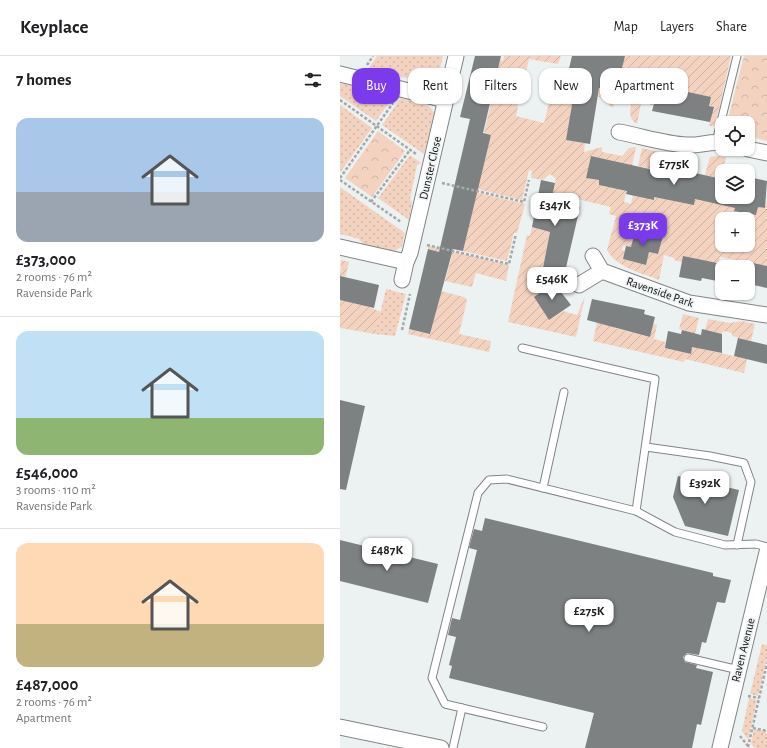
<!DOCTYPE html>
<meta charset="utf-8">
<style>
:root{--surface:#fff;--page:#f6f6f6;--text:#202124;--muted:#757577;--line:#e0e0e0;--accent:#7c3aed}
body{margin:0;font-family:"Alegreya Sans",sans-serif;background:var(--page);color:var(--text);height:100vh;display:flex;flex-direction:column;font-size:15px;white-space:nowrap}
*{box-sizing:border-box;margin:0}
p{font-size:13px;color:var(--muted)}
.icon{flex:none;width:22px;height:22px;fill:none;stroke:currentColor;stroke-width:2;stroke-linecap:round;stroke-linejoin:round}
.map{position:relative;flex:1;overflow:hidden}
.drawer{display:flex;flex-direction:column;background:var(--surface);width:340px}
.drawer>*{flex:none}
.top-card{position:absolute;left:12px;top:12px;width:355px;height:36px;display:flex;gap:8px}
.tools{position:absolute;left:375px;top:60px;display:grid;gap:8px}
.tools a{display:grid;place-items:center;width:40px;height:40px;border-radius:8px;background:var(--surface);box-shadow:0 1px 3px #0004;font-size:20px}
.price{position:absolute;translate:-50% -34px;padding:0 9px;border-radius:8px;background:#fff;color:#222;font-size:13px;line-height:26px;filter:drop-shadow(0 1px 2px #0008)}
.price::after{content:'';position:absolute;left:50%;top:24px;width:12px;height:9px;margin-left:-6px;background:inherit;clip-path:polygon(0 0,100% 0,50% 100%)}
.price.on{background:var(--accent);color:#fff}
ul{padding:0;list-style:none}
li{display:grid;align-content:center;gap:8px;height:212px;padding:0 16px}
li+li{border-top:1px solid var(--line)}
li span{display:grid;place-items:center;height:124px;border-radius:12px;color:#555}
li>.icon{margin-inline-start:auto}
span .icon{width:72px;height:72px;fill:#fffc;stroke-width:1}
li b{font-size:17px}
h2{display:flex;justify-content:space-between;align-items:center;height:48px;padding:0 16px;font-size:17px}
.pill{padding:0 14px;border-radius:12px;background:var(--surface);box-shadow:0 1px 3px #0004;font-size:14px;line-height:36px}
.pill.on{background:var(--accent);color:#fff}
header{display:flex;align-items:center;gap:24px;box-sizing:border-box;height:56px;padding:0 20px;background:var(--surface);border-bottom:1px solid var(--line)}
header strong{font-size:19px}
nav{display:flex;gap:22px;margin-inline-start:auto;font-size:14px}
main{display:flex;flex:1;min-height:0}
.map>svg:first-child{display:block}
</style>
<header>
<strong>Keyplace</strong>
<nav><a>Map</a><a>Layers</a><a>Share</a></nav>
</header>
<main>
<section class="drawer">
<h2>7 homes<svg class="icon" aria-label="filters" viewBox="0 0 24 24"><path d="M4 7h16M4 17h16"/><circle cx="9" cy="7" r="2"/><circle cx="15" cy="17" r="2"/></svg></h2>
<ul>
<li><span style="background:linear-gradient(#a9c7e8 60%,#9aa5b1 0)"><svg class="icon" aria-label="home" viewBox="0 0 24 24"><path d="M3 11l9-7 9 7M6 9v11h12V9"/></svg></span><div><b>£373,000</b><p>2 rooms · 76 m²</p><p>Ravenside Park</p></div></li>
<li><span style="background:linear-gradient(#bfe0f5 70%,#8fb573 0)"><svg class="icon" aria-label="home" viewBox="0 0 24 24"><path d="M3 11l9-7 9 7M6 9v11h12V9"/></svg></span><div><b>£546,000</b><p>3 rooms · 110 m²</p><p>Ravenside Park</p></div></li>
<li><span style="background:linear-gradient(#ffd9b3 65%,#c2b280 0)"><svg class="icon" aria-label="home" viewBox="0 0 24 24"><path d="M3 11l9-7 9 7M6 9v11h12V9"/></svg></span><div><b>£487,000</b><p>2 rooms · 76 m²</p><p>Apartment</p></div></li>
</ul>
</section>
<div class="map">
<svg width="427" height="692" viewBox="0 0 427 692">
<defs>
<pattern id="grass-dots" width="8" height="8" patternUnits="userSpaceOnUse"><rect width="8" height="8" fill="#f3d3c0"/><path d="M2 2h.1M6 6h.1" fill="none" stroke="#cfb4a4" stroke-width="1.8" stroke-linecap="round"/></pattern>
<pattern id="park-crowns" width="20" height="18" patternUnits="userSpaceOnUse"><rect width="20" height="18" fill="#f3d3c0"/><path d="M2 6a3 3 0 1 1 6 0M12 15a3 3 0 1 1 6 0" fill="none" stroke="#cfb4a4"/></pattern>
<pattern id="garden-furrows" width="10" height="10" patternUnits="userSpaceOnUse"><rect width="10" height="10" fill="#f3d3c0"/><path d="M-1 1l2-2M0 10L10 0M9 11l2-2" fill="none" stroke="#cfb4a4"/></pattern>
</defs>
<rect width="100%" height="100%" fill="#ecf1f1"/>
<g fill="url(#grass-dots)">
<path d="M37 0H103L97 25 92 28 28 13Z"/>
<path d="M0 27 10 29 16 35 46 43 54 40 36 65 0 40Z"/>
<path d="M61 42C73 45 89 45 94 57L84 98 42 69Z"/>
<path d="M0 49 32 72 0 117Z"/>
<path d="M70 99 81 107 77 109 70 143 72 147 69 164 38 142Z"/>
<path d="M0 131 65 177 62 190 55 195 24 189 19 183 0 178Z"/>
<path d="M46 233 66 238 55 280 35 278Z"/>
<path d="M422 588 427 589V601L418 640 410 638Z"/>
<path d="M409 642 417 644 408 684 402 675Z"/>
<path d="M414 673 427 676V692H414L411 687Z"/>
</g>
<g fill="url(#park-crowns)">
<path d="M404 0H427V85L408 80V67H387Z"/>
<path d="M38 75 65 95 32 141 5 122Z"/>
</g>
<g fill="url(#garden-furrows)" fill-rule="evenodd">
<path d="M164 0H221L218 8 189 3 182 34 179 36 154 30 160 4 163 5Z"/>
<path d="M267 0 284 3 285 0H391L375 70H369L373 51 348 36 317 31 314 50 310 49 311 44 308 43 313 21 298 18 289 20 290 14 276 11 266 16 262 33 277 36 273 52 258 40Z"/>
<path d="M216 19 226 22 224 29 232 30 231 38 234 39 227 84 245 87 244 96 262 91V96L282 100 289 92 296 91 284 146 291 148 294 133 311 137 309 143 313 144 315 137 329 140 334 118 339 119 335 139 401 153 406 157 416 159 418 151 425 152 427 144V210L413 207 411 216 408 215V211H401V205L380 201 376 221 342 206 334 204V202L324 199 319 224C300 216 277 212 267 194L276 160 269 158 271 151 212 137 216 123 210 118 203 124 191 122 192 115 189 114 182 144 137 133 151 79 144 77 152 42 177 47 178 51 176 60 204 67ZM251 100 286 108 281 129 267 131 259 129V124L246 122ZM382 163H408V189H382ZM314 168 325 171 318 198 309 196 306 209 283 203 285 195 282 194 283 190 291 191 312 177Z"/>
<path d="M293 40 302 42 297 68C286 61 291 51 293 40Z"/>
<path d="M302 92 333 99 329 117 298 110Z"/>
<path d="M376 100 386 101 381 123 365 119 370 101Z"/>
<path d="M113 131 185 148 177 177H174L167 205 123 195 136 139 113 133Z"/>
<path d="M192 171 210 176 208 184 223 187 208 188 203 212H206L205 220 192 217 191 223 212 228 194 241 209 264 223 255 237 259 245 240 236 281 168 266 187 179 190 180Z"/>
<path d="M89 190 169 209 166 225 136 217 132 231 105 225 112 199 88 193Z"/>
<path d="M1 204 9 206 1 239 41 256 35 278 0 272V237L4 221 0 220Z"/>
<path d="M101 235 124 241 127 244 119 278 151 285 149 296 68 278 69 273 90 278Z"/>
<path d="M278 252 274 272 310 281 313 268 317 269 314 283 326 286 325 292 350 298 354 283 358 292 407 303 404 317 345 303 344 306 253 285 257 266Z"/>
<path d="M343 258 359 262 354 281 347 275 339 273Z"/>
<path d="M368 263 390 267 402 265 415 268 411 285 392 280V277L383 275 382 278 365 274Z"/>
</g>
<g fill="#7d8182">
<path d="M135 0H161L143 77 151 79 123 195 113 193 90 278 69 273 88 193 99 196 130 63 120 61Z"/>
<path d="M232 0H285L282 12 290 14V16L313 21 311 28 371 41 369 50 374 51 370 66 312 55 315 44 259 32 250 88 226 84 235 31 225 29Z"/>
<path d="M251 100 345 121 346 115 382 123V141H408V121L427 125 425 152 418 151 416 159 394 155 395 152 355 143 354 149 314 141V144L286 138 287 135 259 129V124L246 122Z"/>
<path d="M201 124 215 127 211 145 240 151 225 216 203 212 210 176 192 171Z"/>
<path d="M296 173 323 180 318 198 309 196 306 209 283 203 286 190 291 191Z"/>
<path d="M343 200 382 208V226L362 222 361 225 339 221Z"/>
<path d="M413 207 427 210V232L409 228Z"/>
<path d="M0 220 39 229 34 252 0 244Z"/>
<path d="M214 227 231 249 209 264 194 241Z"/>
<path d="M252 243 305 254 304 258 315 261 310 281 247 264Z"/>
<path d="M362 273 382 278V297L352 291 351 298 325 292 328 275 341 278 342 274 361 279Z"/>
<path d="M398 282 427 289V308L394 300Z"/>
<path d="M0 344 25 350 6 434 0 433Z"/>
<path d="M338 420 399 434 388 480 345 470 333 441Z"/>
<path d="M145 462 373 517V520L391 524 385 547 377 546 366 587 362 586 359 599 347 597 343 601 345 606 357 609 356 612 373 616 361 669 357 668 352 692H245L254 657 109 622 112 610 109 609 116 581 108 579 112 562 120 564 137 494 129 492 134 473 142 475Z"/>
<path d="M0 484 98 508 88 547 0 525Z"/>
</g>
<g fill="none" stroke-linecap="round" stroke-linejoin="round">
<g stroke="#818586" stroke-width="9">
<g id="lane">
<path d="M376 86 397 0"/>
<path d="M182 292 315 323 296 455"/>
<path d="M306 391 370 400 404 407 411 426 397 489"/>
<path d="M203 432 224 336"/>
<path d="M348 602 399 614"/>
<path d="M203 671 105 648 92 622 138 437 149 424 167 423 296 455 335 476 385 489 416 488 427 491"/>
<path d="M113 692 122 652"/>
</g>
</g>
<g stroke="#818586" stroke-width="17">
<g id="street">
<path d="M0 18 105 44"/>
<path d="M279 76C301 80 325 88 347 89 359 90 370 85 382 87"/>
<path d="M408 93 427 97"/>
<path d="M0 191 66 206"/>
<path d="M253 200 262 215 349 247 427 259"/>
<path d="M62 224 66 206 70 197 116 0"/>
<path d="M239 229 262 215"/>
<path d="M0 671 101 692"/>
<path d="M380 692 427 496"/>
</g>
</g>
<g stroke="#a4a8a8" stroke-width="2.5" stroke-dasharray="3 2" stroke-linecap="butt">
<path d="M27 9 33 0"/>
<path d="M0 44 76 98"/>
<path d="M0 122 53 47"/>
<path d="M0 124 61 166"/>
<path d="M102 127 184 146 189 124"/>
<path d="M31 146 70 94"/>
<path d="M87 189 169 208 176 178"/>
<path d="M62 274 70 238"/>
<path d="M408 640 419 642"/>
<path d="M413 672 427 675"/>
<path d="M400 680 408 690"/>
<path d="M408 691 427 607"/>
</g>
<use href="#lane" stroke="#fff" stroke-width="7"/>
<use href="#street" stroke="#fff" stroke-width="15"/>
</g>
<g text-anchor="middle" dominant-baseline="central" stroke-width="3" stroke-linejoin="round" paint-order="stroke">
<g font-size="12" fill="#121414" stroke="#ecf1f1">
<text transform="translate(90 112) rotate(-77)">Dunster Close</text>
<text transform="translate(320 236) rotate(19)">Ravenside Park</text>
<text transform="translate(403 594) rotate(-76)">Raven Avenue</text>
</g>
</g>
</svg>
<div class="tools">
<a><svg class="icon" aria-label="locate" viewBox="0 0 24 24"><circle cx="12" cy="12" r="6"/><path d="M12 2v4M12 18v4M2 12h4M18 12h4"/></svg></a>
<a><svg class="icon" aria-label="layers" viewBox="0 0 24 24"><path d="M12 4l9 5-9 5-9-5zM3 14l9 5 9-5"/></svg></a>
<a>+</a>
<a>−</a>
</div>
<b class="price" style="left:334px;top:130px">£775K</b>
<b class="price" style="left:215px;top:171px">£347K</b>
<b class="price on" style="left:303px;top:191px">£373K</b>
<b class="price" style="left:212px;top:245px">£546K</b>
<b class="price" style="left:365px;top:449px">£392K</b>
<b class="price" style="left:47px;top:516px">£487K</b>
<b class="price" style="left:249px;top:577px">£275K</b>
<div class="top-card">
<a class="pill on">Buy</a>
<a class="pill">Rent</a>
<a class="pill">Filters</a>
<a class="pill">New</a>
<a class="pill">Apartment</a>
</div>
</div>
</main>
